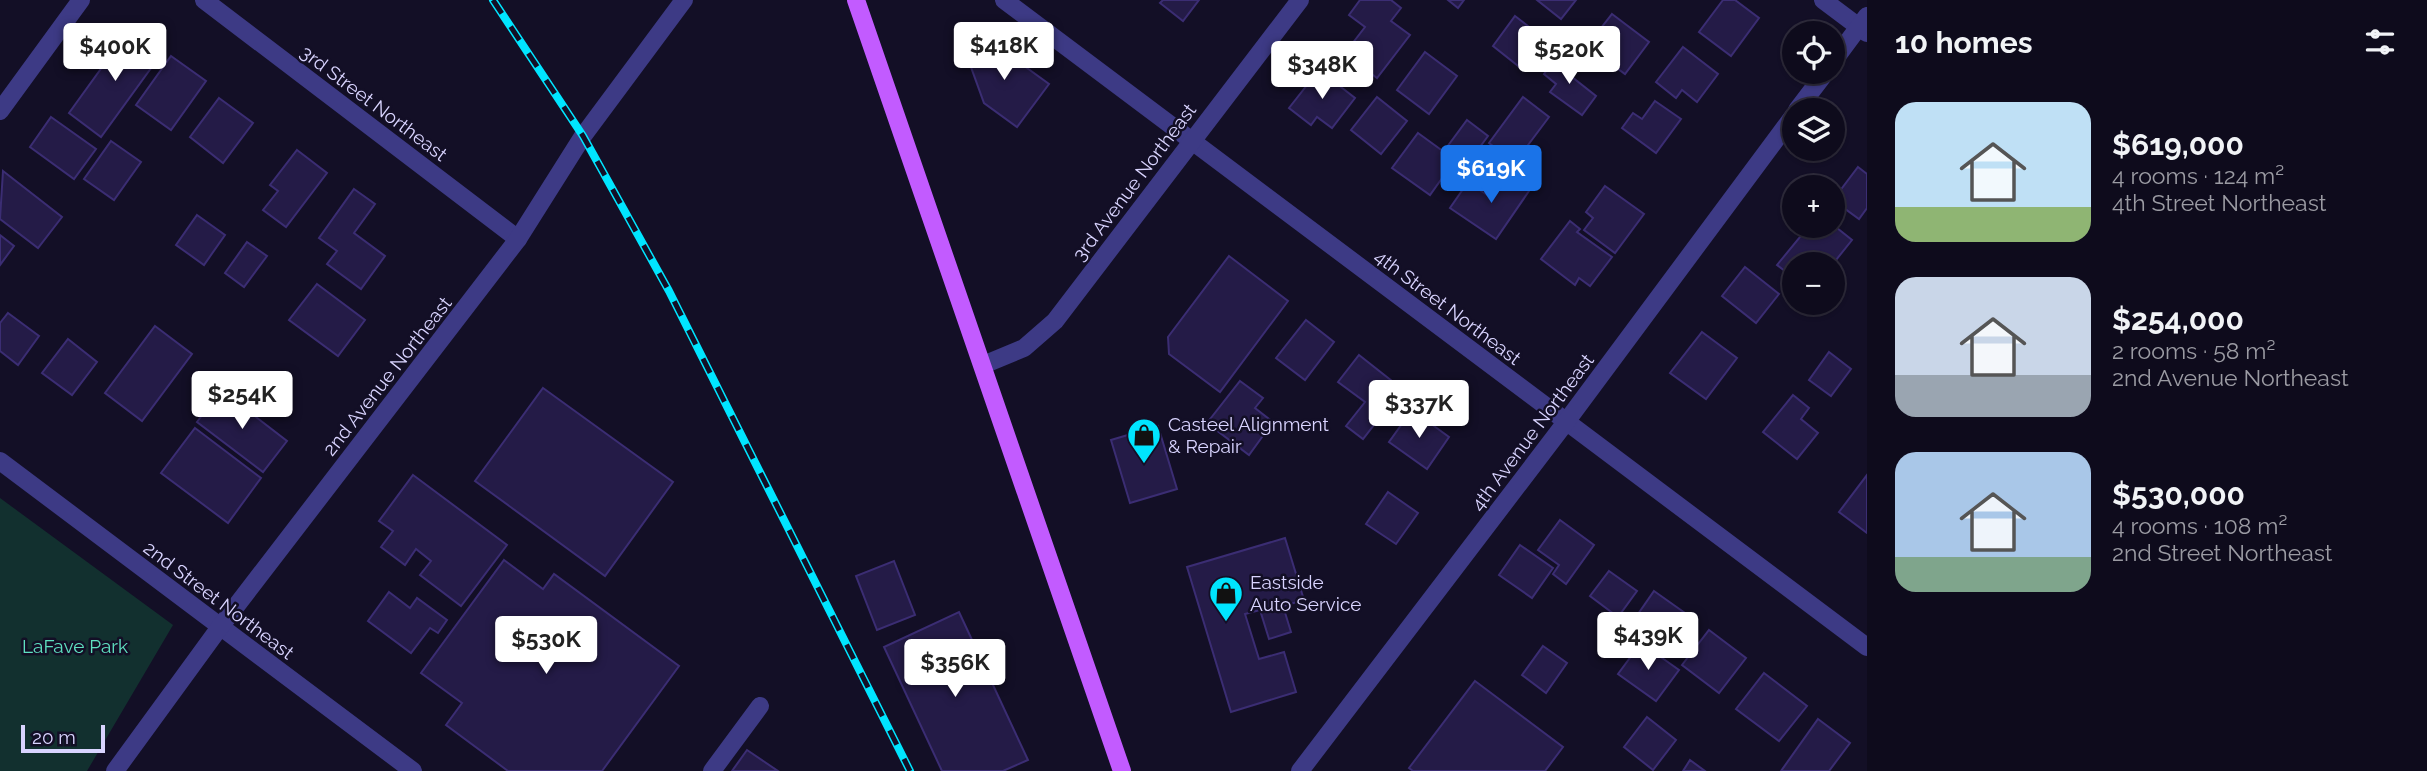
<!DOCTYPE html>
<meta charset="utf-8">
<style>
:root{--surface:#0e0b1c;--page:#1c1929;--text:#f1f3f6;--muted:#9b9ba3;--line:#2e2b3b;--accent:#1a73e8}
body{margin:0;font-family:Raleway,sans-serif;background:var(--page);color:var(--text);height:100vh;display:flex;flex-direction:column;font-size:26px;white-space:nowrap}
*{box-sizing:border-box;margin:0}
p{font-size:23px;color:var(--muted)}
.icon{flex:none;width:38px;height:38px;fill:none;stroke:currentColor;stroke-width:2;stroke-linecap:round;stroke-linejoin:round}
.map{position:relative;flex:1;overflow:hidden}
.panel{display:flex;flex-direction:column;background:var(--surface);width:560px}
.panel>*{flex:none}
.buttons{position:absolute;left:1782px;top:21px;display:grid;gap:14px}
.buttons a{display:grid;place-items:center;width:63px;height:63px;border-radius:50%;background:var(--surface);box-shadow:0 2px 5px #0004,0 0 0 2px var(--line);font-size:35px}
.scale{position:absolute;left:21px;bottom:18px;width:84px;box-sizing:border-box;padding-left:7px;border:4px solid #d9d4ff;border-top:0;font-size:19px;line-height:24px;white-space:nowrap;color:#d9d4ff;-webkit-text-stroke:5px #130f26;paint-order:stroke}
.price{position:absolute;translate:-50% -60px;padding:0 16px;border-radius:7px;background:#fff;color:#222;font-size:23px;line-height:46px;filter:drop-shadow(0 2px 4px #0008)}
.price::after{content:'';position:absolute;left:50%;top:42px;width:21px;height:16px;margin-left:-10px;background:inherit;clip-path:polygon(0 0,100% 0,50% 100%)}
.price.on{background:var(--accent);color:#fff}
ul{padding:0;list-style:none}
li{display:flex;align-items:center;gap:21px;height:175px;padding:0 28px}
li span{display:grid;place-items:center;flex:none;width:196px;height:140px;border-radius:21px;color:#555}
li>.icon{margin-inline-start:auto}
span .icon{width:84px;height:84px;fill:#fffc;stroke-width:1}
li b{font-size:30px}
h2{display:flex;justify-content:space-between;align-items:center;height:84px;padding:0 28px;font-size:30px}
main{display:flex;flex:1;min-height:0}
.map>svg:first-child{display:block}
</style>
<main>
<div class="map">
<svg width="1867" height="771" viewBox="0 0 1867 771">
<rect width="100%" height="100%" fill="#130f26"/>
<path fill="#12302f" d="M0 498 173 625 87 771H0Z"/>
<g fill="#241b47" stroke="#3b2d73" stroke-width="2">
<path d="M1163 0H1199L1183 21 1160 3Z"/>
<path d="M1360 0H1391L1401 8 1391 21 1410 35 1377 78 1345 53 1365 27 1349 15Z"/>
<path d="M1448 0H1464L1458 8Z"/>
<path d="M1537 0H1576L1561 19Z"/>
<path d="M1723 0H1735L1759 18 1731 56 1699 32Z"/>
<path d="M1612 14 1649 42 1625 74 1587 46Z"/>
<path d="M1515 16 1545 39 1522 69 1493 46Z"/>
<path d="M129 30 162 53 101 137 69 113Z"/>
<path d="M982 38 991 63 1001 49 1049 84 1017 127 984 103 963 45Z"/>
<path d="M1683 47 1718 74 1697 102 1682 90 1676 98 1656 82Z"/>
<path d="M1425 52 1457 76 1429 114 1397 90Z"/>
<path d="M1559 54 1573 65 1567 73 1596 96 1582 115 1550 92 1556 84 1544 74Z"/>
<path d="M171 56 206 81 171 130 136 105Z"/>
<path d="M1319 70 1355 98 1332 128 1317 117 1311 125 1289 108Z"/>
<path d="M1377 97 1407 121 1381 154 1351 130Z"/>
<path d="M1523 97 1549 117 1522 153 1514 148 1508 157 1489 143Z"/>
<path d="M219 98 253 123 223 163 190 137Z"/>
<path d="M1655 101 1681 119 1656 153 1622 128 1633 113 1642 119Z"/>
<path d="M51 117 96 149 74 179 30 147Z"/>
<path d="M1467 120 1488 136 1468 163 1447 147Z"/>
<path d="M1418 133 1455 160 1430 195 1392 168Z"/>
<path d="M111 141 141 162 114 200 84 179Z"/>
<path d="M297 150 327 173 286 227 263 210 278 191 270 185Z"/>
<path d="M1858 167 1867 174V208L1859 219 1833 200Z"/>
<path d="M3 171 62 217 38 248 0 219Z"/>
<path d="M1503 173 1529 191 1496 239 1450 208 1468 182 1487 195Z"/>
<path d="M1605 186 1644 214 1615 253 1584 230 1593 218 1586 212Z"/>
<path d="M354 189 375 204 354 233 385 256 361 289 327 264 337 251 319 238Z"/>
<path d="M197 215 225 235 204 265 176 245Z"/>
<path d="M1570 221 1580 229 1577 232 1612 257 1590 286 1579 278 1575 285 1541 259Z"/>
<path d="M1832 224 1852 240 1832 265 1794 264V278L1777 265 1809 226Z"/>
<path d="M0 235 14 246 0 265Z"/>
<path d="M247 242 267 256 244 287 225 273Z"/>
<path d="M1229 256 1288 301 1220 392 1169 354 1168 337Z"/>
<path d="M1745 267 1779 294 1756 323 1722 296Z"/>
<path d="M317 284 365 320 338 356 289 320Z"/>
<path d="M8 313 39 336 18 365 0 351V323Z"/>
<path d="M1306 320 1334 342 1305 380 1276 358Z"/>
<path d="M155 326 192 354 142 421 105 393Z"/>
<path d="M1702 332 1737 358 1706 399 1670 373Z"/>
<path d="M68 339 97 362 72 395 42 373Z"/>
<path d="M1829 352 1851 369 1831 396 1809 380Z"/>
<path d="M1359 355 1402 389 1363 439 1346 426 1365 402 1338 382Z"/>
<path d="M1240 381 1263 398 1255 408 1273 422 1249 455 1207 423Z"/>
<path d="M543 388 673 482 605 576 475 481Z"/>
<path d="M221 390 287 441 263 472 197 422Z"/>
<path d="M1793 395 1809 408 1801 419 1818 433 1797 459 1763 432Z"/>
<path d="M1412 410 1449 437 1427 469 1389 442Z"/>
<path d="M1158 426 1177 489 1130 503 1111 440Z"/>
<path d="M195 428 261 478 228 523 161 473Z"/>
<path d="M413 475 507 545 461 606 420 575 431 561 416 549 405 565 381 547 393 531 379 521Z"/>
<path d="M1867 475V533L1839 512Z"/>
<path d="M1388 492 1418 513 1396 544 1366 524Z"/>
<path d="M1560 520 1594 545 1566 584 1553 574 1559 565 1538 550Z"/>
<path d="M1285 538 1304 600 1283 606 1291 632 1269 639 1260 610 1245 614 1259 659 1284 652 1296 692 1231 712 1187 567Z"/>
<path d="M1520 545 1553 568 1532 598 1499 575Z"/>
<path d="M504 560 543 589 554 574 679 666 602 771H508L446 725 462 703 421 673Z"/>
<path d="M894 561 915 615 877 630 856 576Z"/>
<path d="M1609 571 1637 591 1618 617 1590 596Z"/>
<path d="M1654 591 1692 618 1666 654 1629 627Z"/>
<path d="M389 592 410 608 417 598 447 620 438 633 430 628 411 653 368 621Z"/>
<path d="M959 612 1028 760 1003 771H942L884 647Z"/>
<path d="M1709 630 1746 658 1719 693 1682 665Z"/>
<path d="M1641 643 1679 670 1656 701 1618 674Z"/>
<path d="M1543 646 1567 663 1546 693 1522 675Z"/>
<path d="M1764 673 1807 706 1779 741 1736 709Z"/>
<path d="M1475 681 1563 747 1545 771H1413L1409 768Z"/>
<path d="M1647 717 1676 740 1653 770 1624 747Z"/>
<path d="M1818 719 1850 743 1829 771H1781Z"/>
<path d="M747 750 778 771H732Z"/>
<path d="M1690 760 1705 771H1683Z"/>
</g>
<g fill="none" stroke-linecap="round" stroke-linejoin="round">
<g stroke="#3d3a85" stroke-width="18">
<path d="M204 0 518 239"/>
<path d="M1004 0 1867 647"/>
<path d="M1823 0 1867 33"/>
<path d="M1832 63 1867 16"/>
<path d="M1797 110 1826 72"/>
<path d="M0 111 81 0"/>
<path d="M983 365 1024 348 1055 321 1300 0"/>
<path d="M0 461 413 771"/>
<path d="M712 771 760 706"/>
<path d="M1300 771 1566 422 1794 115"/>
</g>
<path stroke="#3d3a85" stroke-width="18" d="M115 771 220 627 518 239 583 136 684 0"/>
<path stroke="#c25bff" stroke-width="18" d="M856 0 1122 771"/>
<g stroke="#00e5ff" stroke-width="8">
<path id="rail" d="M493 0 583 136 669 291 910 771"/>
</g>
<use href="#rail" stroke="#130f26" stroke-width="5" stroke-dasharray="16" stroke-linecap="butt"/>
</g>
<defs>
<g id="shop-pin" transform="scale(1.75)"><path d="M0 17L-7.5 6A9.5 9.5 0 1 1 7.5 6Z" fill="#00e5ff" stroke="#130f26"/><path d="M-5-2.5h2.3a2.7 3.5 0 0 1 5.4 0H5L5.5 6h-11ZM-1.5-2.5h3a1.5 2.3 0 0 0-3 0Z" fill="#111"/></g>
</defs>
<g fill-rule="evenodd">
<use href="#shop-pin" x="1144" y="435"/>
<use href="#shop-pin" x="1226" y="593"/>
</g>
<g text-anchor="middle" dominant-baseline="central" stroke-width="5" stroke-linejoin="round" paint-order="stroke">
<g font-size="19" fill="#d9d4ff" stroke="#130f26">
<text transform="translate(374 103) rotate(37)">3rd Street Northeast</text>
<text transform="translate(1134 182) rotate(-53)">3rd Avenue Northeast</text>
<text transform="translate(1448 307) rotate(37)">4th Street Northeast</text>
<text transform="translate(387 376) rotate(-52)">2nd Avenue Northeast</text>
<text transform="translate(1532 432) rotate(-53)">4th Avenue Northeast</text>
<text transform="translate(219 600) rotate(37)">2nd Street Northeast</text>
</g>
<g font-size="19" fill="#d9d4ff" stroke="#130f26" text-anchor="start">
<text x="1168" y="424">Casteel Alignment<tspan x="1168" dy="22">&amp; Repair</tspan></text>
<text x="1250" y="582">Eastside<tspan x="1250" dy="22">Auto Service</tspan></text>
</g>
<g font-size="19" fill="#5fe0c0" stroke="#130f26">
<text x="75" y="646">LaFave Park</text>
</g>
</g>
</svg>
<div class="buttons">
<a><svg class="icon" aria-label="locate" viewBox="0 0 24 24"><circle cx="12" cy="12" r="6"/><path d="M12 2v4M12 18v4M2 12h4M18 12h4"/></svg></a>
<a><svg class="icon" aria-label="layers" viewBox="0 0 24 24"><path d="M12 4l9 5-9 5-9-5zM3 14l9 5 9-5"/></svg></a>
<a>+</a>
<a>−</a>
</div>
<div class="scale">20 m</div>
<b class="price" style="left:1004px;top:82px">$418K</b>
<b class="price" style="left:115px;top:83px">$400K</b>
<b class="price" style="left:1569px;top:86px">$520K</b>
<b class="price" style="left:1322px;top:101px">$348K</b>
<b class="price on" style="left:1491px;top:205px">$619K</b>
<b class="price" style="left:242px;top:431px">$254K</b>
<b class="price" style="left:1419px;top:440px">$337K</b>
<b class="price" style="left:1648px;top:672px">$439K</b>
<b class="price" style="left:546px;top:676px">$530K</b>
<b class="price" style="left:955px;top:699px">$356K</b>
</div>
<section class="panel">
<h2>10 homes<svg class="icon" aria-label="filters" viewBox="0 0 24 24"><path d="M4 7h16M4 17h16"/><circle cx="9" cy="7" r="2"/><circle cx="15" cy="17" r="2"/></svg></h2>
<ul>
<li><span style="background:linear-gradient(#bfe0f5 75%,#8fb573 0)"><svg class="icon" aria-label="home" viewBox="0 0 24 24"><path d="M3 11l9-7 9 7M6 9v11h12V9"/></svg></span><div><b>$619,000</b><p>4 rooms · 124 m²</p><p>4th Street Northeast</p></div></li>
<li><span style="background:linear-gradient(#c9d6e8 70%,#9aa5b1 0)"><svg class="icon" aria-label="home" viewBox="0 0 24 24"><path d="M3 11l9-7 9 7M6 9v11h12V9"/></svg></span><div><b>$254,000</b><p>2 rooms · 58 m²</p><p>2nd Avenue Northeast</p></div></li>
<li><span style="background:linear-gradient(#a9c7e8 75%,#7fa58c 0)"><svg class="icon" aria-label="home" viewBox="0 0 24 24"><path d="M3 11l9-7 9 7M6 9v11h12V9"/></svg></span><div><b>$530,000</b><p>4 rooms · 108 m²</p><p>2nd Street Northeast</p></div></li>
</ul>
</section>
</main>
